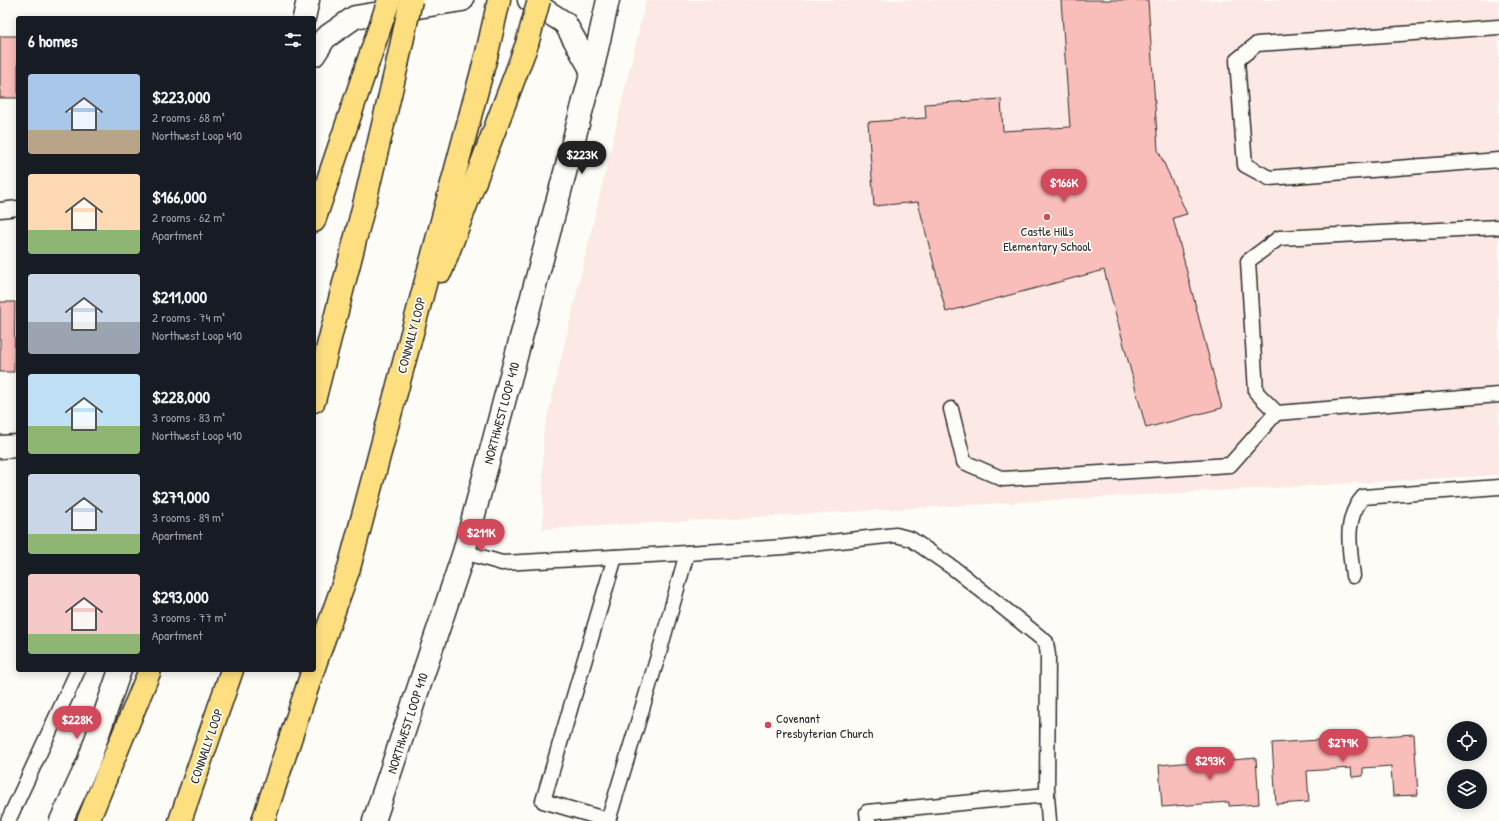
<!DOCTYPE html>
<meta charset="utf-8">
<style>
:root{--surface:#171b24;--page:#242831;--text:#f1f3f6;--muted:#9ea1a6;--accent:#d1495b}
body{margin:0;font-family:"Patrick Hand",sans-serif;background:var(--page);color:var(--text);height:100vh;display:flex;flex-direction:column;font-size:15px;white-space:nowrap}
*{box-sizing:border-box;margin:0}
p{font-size:13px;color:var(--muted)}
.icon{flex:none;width:22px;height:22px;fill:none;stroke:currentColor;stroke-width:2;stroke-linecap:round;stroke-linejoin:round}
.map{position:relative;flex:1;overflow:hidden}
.drawer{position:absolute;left:16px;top:16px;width:300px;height:656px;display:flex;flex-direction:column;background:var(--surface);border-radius:4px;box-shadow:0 2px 10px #0003}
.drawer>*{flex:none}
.tools{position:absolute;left:1447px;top:721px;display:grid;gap:8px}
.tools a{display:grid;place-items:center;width:40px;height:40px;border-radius:50%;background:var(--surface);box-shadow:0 2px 10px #0003;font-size:20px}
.price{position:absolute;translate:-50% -34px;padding:0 9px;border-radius:14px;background:var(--accent);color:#fff;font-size:13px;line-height:26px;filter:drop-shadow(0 1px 2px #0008)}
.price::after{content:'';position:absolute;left:50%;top:24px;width:12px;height:9px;margin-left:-6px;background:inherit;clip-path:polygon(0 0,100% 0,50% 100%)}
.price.active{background:#222;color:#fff}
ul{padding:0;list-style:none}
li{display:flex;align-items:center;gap:12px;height:100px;padding:0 12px}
li span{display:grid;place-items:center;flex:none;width:112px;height:80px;border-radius:4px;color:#555}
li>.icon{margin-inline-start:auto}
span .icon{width:48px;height:48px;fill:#fffc;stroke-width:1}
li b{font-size:17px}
h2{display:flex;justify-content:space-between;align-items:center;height:48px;padding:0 12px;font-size:17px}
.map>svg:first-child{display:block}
</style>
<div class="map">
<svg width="1499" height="821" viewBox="0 0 1499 821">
<rect width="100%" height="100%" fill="#fdfcf7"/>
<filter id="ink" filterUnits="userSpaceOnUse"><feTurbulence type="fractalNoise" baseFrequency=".025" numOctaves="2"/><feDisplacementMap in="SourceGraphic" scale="8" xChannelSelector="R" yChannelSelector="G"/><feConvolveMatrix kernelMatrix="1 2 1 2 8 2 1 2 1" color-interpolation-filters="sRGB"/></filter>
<g filter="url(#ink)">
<path fill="#fce9e5" d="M646 0H1499V475L543 529V435Z"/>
<g fill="#fabeba" stroke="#2b2b2b">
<path d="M1061 0H1148L1158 150 1187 214 1173 218 1222 408 1146 428 1104 270 946 312 918 202 874 206 868 122 926 118 925 104 1001 99 1003 131 1070 127Z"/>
<rect x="0" y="36" width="18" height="62"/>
<path d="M0 302H15L14 372H0Z"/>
<path d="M1414 734 1418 795 1393 796 1391 766 1363 768V776L1352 777 1351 768 1307 771 1309 802 1276 804 1272 743Z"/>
<path d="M1217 749V756L1232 755V760L1256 758 1259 804 1229 806V802L1162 807 1159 765 1193 762 1192 751Z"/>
</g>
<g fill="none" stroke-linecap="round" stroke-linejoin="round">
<g stroke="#2b2b2b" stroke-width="17">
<g id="service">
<path d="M1499 27 1257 44 1237 60 1245 165 1269 178 1499 160"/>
<path d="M0 210 18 208"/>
<path d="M1499 227 1279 238 1248 261 1256 392 1277 413 1499 395"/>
<path d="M951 409 964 462 1003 479 1230 465 1276 413"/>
<path d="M464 552 502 563 687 553 659 653 608 821"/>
<path d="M687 553 784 547 896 535 911 539 956 570 1046 642 1048 655 1047 795"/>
<path d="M1353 576C1350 549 1343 520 1363 497L1499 487"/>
<path d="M608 820 543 801 615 557"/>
<path d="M8 821 78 670"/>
<path d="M868 821 867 812 1047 795 1049 821"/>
</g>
</g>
<g stroke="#2b2b2b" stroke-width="25">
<path id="minor" d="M0 447 18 446"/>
</g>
<g stroke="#2b2b2b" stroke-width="25">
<g id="secondary">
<path d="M529 0 565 23 592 71"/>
<path d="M304 18 308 0"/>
<path d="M314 55 325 38 355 17 462 0"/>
<path d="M61 821 88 763 120 670"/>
<path d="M374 821 464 552 592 71 608 0"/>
</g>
</g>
<g stroke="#2b2b2b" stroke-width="25">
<g id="motorway">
<path d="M314 221 367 65"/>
<path d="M441 271 527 44"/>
<path d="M314 401 367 193 397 65"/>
<path d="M314 667 349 568 487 53 499 0"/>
<path d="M88 821 150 670"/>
<path d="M180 821 232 670"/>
<path d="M263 821 313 670"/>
</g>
</g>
<use href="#service" stroke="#fdfcf7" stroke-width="14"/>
<use href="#minor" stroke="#fdfcf7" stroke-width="22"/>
<use href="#secondary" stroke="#fdfcf7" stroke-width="22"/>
<use href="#motorway" stroke="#fddf80" stroke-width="22"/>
<g stroke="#2b2b2b" stroke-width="25" stroke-linecap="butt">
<g id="motorway-bridge">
<path d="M527 44 539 0"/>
<path d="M367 65 389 0"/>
<path d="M397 65 411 0"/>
</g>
</g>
<use href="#motorway-bridge" stroke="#fddf80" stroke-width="22"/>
</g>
</g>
<g fill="#d1495b" stroke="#fdfcf7" stroke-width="1.5">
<circle cx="1047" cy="217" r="4"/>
<circle cx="768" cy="725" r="4"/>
</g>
<g text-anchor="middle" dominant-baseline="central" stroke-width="3.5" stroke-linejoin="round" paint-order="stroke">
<g font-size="13" fill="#2b2b2b" stroke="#fdfcf7">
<text x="1047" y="231">Castle Hills<tspan x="1047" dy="15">Elementary School</tspan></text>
<text x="776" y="718" text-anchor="start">Covenant<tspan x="776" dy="15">Presbyterian Church</tspan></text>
</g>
<g font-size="13" fill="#2b2b2b" stroke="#fdfcf7">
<text transform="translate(411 335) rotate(-75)">CONNALLY LOOP</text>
<text transform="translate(501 413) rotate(-75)">NORTHWEST LOOP 410</text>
<text transform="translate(407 723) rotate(-72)">NORTHWEST LOOP 410</text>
<text transform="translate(206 746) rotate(-71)">CONNALLY LOOP</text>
</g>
</g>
</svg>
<div class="tools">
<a><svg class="icon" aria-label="locate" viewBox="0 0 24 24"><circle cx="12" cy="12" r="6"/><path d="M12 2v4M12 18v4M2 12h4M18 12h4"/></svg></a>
<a><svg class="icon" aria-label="layers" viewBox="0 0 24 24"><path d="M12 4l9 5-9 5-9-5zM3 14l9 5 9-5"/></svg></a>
</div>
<b class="price active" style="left:582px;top:175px">$223K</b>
<b class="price" style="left:1064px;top:203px">$166K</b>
<b class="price" style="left:481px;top:553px">$211K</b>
<b class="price" style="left:77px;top:740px">$228K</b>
<b class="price" style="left:1343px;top:763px">$279K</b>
<b class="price" style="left:1210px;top:781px">$293K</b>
<section class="drawer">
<h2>6 homes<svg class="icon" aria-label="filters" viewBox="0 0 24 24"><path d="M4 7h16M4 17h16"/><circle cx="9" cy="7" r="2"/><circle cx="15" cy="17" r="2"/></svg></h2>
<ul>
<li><span style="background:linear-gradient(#a9c7e8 70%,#b9a48a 0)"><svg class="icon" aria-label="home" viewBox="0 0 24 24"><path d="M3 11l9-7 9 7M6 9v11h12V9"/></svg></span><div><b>$223,000</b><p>2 rooms · 68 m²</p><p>Northwest Loop 410</p></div></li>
<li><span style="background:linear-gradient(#ffd9b3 70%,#8fb573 0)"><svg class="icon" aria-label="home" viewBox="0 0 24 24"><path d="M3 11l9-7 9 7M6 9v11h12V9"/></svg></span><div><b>$166,000</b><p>2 rooms · 62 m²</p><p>Apartment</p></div></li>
<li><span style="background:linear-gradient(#c9d6e8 60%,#9aa5b1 0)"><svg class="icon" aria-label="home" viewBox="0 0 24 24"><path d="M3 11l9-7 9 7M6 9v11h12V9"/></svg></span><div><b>$211,000</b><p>2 rooms · 74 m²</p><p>Northwest Loop 410</p></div></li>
<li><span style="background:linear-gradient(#bfe0f5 65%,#8fb573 0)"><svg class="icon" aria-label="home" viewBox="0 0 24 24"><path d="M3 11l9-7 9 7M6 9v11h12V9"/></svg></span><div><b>$228,000</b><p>3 rooms · 83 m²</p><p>Northwest Loop 410</p></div></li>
<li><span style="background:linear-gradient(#c9d6e8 75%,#8fb573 0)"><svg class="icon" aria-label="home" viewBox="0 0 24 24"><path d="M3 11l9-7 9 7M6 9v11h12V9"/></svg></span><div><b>$279,000</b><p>3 rooms · 89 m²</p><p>Apartment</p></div></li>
<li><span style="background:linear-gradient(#f6c9c9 75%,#8fb573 0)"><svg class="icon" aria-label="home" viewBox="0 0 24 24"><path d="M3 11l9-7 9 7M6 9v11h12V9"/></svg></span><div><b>$293,000</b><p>3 rooms · 77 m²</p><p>Apartment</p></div></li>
</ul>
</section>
</div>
